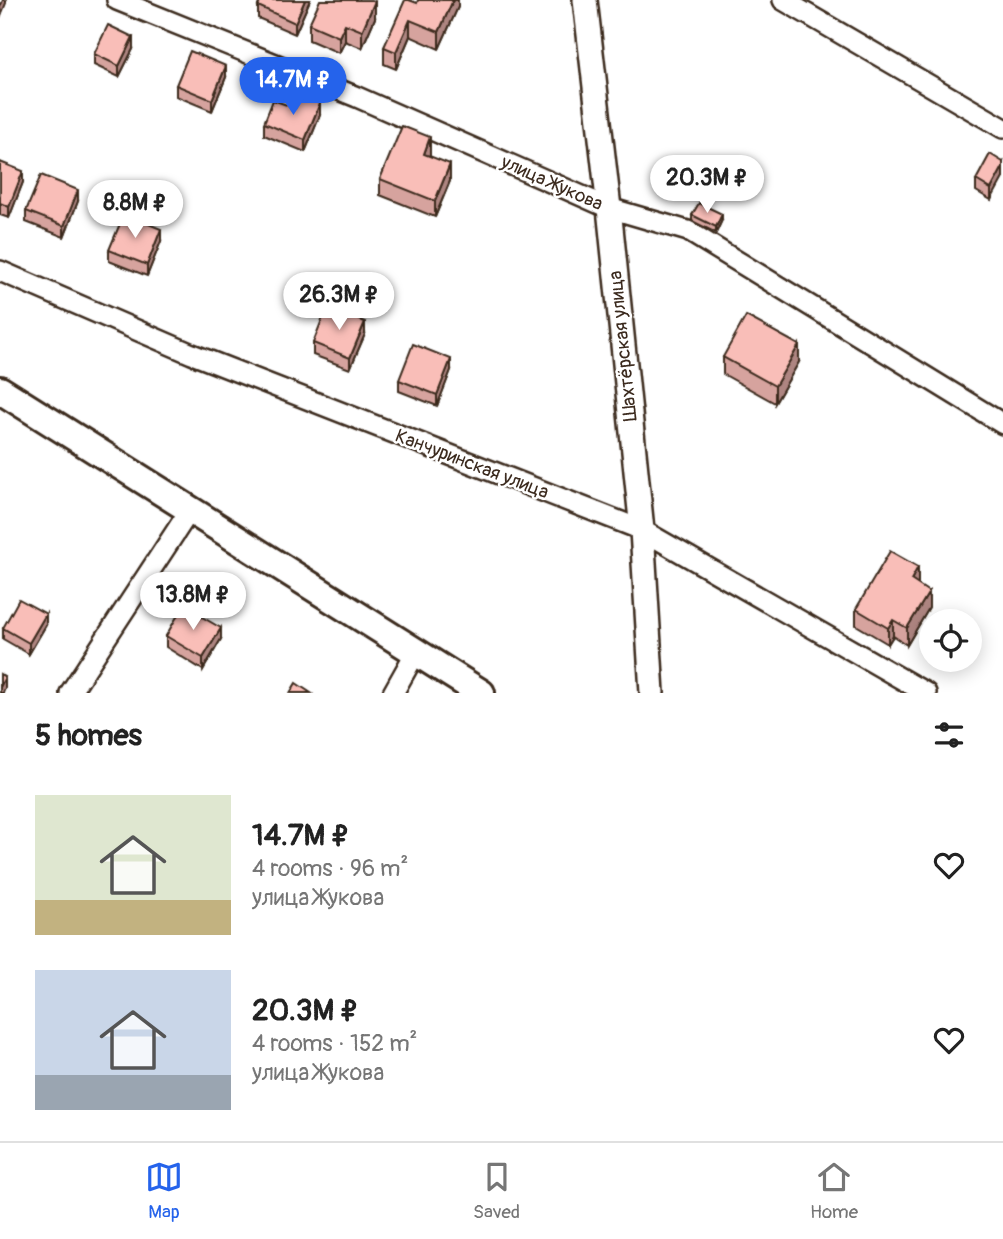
<!DOCTYPE html>
<meta charset="utf-8">
<style>
:root{--surface:#fff;--page:#f6f6f6;--text:#222;--muted:#767676;--line:#e0e0e0;--accent:#2563eb}
body{margin:0;font-family:Pangolin,sans-serif;background:var(--page);color:var(--text);height:100vh;display:flex;flex-direction:column;font-size:26px;white-space:nowrap}
*{box-sizing:border-box;margin:0}
p{font-size:23px;color:var(--muted)}
.icon{flex:none;width:38px;height:38px;fill:none;stroke:currentColor;stroke-width:2;stroke-linecap:round;stroke-linejoin:round}
.map{position:relative;height:693px;overflow:hidden}
.sheet{display:flex;flex-direction:column;background:var(--surface);flex:1}
.sheet>*{flex:none}
.tools{position:absolute;left:919px;top:609px;display:grid;gap:14px}
.tools a{display:grid;place-items:center;width:63px;height:63px;border-radius:50%;background:var(--surface);box-shadow:0 4px 18px #0003;font-size:35px}
.price{position:absolute;translate:-50% -60px;padding:0 16px;border-radius:24px;background:#fff;color:#222;font-size:23px;line-height:46px;filter:drop-shadow(0 2px 4px #0008)}
.price::after{content:'';position:absolute;left:50%;top:42px;width:21px;height:16px;margin-left:-10px;background:inherit;clip-path:polygon(0 0,100% 0,50% 100%)}
.price.on{background:var(--accent);color:#fff}
ul{padding:0;list-style:none}
li{display:flex;align-items:center;gap:21px;height:175px;padding:0 35px}
li span{display:grid;place-items:center;flex:none;width:196px;height:140px;border-radius:0px;color:#555}
li>.icon{margin-inline-start:auto}
span .icon{width:84px;height:84px;fill:#fffc;stroke-width:1}
li b{font-size:30px}
h2{display:flex;justify-content:space-between;align-items:center;height:84px;padding:0 35px;font-size:30px}
.menu{display:flex;justify-content:space-around;align-items:center;height:98px;border-top:2px solid var(--line);background:var(--surface);font-size:19px;color:var(--muted)}
.menu a{display:grid;justify-items:center;gap:4px}
.menu .on{color:var(--accent)}
.map>svg:first-child{display:block}
</style>
<div class="map">
<svg width="1003" height="693" viewBox="0 0 1003 693">
<rect width="100%" height="100%" fill="#fff"/>
<filter id="ink" filterUnits="userSpaceOnUse"><feTurbulence type="fractalNoise" baseFrequency=".0143" numOctaves="2"/><feDisplacementMap in="SourceGraphic" scale="14" xChannelSelector="R" yChannelSelector="G"/><feConvolveMatrix kernelMatrix="1 2 1 2 8 2 1 2 1" color-interpolation-filters="sRGB"/></filter>
<g filter="url(#ink)">
<g fill="none" stroke-linecap="round" stroke-linejoin="round">
<g stroke="#3b2a1e" stroke-width="24">
<g id="minor">
<path d="M117 0 357 97 609 208 688 231 1003 424"/>
<path d="M783 0 1003 128"/>
<path d="M0 271 192 354 642 530 926 693"/>
<path d="M70 693 190 510"/>
<path d="M393 693 416 652"/>
</g>
</g>
<g stroke="#3b2a1e" stroke-width="28">
<path id="tertiary" d="M585 0 609 208 642 530 652 693"/>
</g>
<g stroke="#3b2a1e" stroke-width="32">
<path id="secondary" d="M0 390 481 693"/>
</g>
<use href="#minor" stroke="#fff" stroke-width="19"/>
<use href="#tertiary" stroke="#fff" stroke-width="23"/>
<use href="#secondary" stroke="#fff" stroke-width="26"/>
</g>
<g fill="#d6a39e" stroke="#3b2a1e" stroke-width="2">
<path d="M261 0H310L295 34 258 18V6Z"/>
<path d="M458 0V7L439 49 410 36 396 69 384 64V47L417 3Z"/>
<path d="M375 18 362 48 345 41 339 53 309 40V24Z"/>
<path d="M133 49 119 77 94 65V54Z"/>
<path d="M226 77 212 111 176 96V85Z"/>
<path d="M295 108 320 115 305 152 264 135V123Z"/>
<path d="M430 154V156L450 181 435 217 380 195V179Z"/>
<path d="M0 162 23 182 9 218 0 215Z"/>
<path d="M1003 162 991 200 976 191V180Z"/>
<path d="M78 201 64 237 26 222V211Z"/>
<path d="M692 215 722 220 716 233 692 221Z"/>
<path d="M161 241 147 276 109 261V250Z"/>
<path d="M365 334 350 369 313 355V343Z"/>
<path d="M723 357 799 362 775 403 723 374Z"/>
<path d="M451 370 437 406 399 391V380Z"/>
<path d="M918 584V585L929 608 907 645 893 636 888 644 856 625V609Z"/>
<path d="M46 625 29 654 3 639V628Z"/>
<path d="M166 636 221 639 203 670 166 647Z"/>
</g>
<g fill="#ae8581" stroke="#3b2a1e" stroke-width="2">
<path d="M3 0H6V3L0 18V7Z"/>
<path d="M305 0H310L295 34V23Z"/>
<path d="M453 0H458V7L439 49V32Z"/>
<path d="M375 1V18L362 48V31Z"/>
<path d="M410 20V36L396 69V52Z"/>
<path d="M345 24V41L339 53V37Z"/>
<path d="M133 37V49L119 77V66Z"/>
<path d="M226 66V77L212 111V100Z"/>
<path d="M320 103V115L305 152V140Z"/>
<path d="M430 137V154L424 170V154Z"/>
<path d="M450 164V181L435 217V201Z"/>
<path d="M1003 167V178L991 200V189Z"/>
<path d="M23 171V182L9 218V207Z"/>
<path d="M78 190V201L64 237V226Z"/>
<path d="M722 214V220L716 233V227Z"/>
<path d="M161 229V241L147 276V265Z"/>
<path d="M365 322V334L350 369V358Z"/>
<path d="M799 345V362L775 403V386Z"/>
<path d="M451 359V370L437 406V395Z"/>
<path d="M918 567V584L911 597V580Z"/>
<path d="M929 592V608L907 645V628Z"/>
<path d="M46 614V625L29 654V643Z"/>
<path d="M893 620V636L888 644V628Z"/>
<path d="M221 628V639L203 670V658Z"/>
<path d="M5 677V688L3 693H0V687Z"/>
</g>
<g fill="#f9beb8" stroke="#3b2a1e" stroke-width="2">
<path d="M261 0H305L295 23 258 6Z"/>
<path d="M320 0H372L375 1 362 31 345 24 339 37 309 24Z"/>
<path d="M405 0H409L417 3 418 0H453L439 32 410 20 396 52 384 47Z"/>
<path d="M108 25 133 37 119 66 94 54Z"/>
<path d="M190 51 226 66 212 100 176 85Z"/>
<path d="M300 96 320 103 305 140 264 123 273 100 295 108Z"/>
<path d="M402 126 430 137 424 154 450 164 435 201 380 179Z"/>
<path d="M990 154 1003 162V167L991 189 976 180Z"/>
<path d="M0 162 23 171 9 207 0 203Z"/>
<path d="M41 175 78 190 64 226 26 211Z"/>
<path d="M699 203 722 214 716 227 692 215Z"/>
<path d="M124 214 161 229 147 265 109 250Z"/>
<path d="M327 307 365 322 350 358 313 343Z"/>
<path d="M746 316 799 345 775 386 723 357Z"/>
<path d="M413 344 451 359 437 395 399 380Z"/>
<path d="M890 551 918 567 911 580 929 592 907 628 893 620 888 628 856 609Z"/>
<path d="M19 599 46 614 29 643 3 628Z"/>
<path d="M183 606 221 628 203 658 166 636Z"/>
<path d="M0 674 5 677 0 687Z"/>
<path d="M296 683 311 693H290Z"/>
</g>
</g>
<g text-anchor="middle" dominant-baseline="central" stroke-width="5" stroke-linejoin="round" paint-order="stroke">
<g font-size="19" fill="#3b2a1e" stroke="#fff">
<text transform="translate(552 183) rotate(24)">улица Жукова</text>
<text transform="translate(623 346) rotate(-96)">Шахтёрская улица</text>
<text transform="translate(472 464) rotate(21)">Канчуринская улица</text>
</g>
</g>
</svg>
<div class="tools">
<a><svg class="icon" aria-label="locate" viewBox="0 0 24 24"><circle cx="12" cy="12" r="6"/><path d="M12 2v4M12 18v4M2 12h4M18 12h4"/></svg></a>
</div>
<b class="price on" style="left:293px;top:117px">14.7M ₽</b>
<b class="price" style="left:707px;top:215px">20.3M ₽</b>
<b class="price" style="left:135px;top:240px">8.8M ₽</b>
<b class="price" style="left:339px;top:332px">26.3M ₽</b>
<b class="price" style="left:193px;top:632px">13.8M ₽</b>
</div>
<section class="sheet">
<h2>5 homes<svg class="icon" aria-label="filters" viewBox="0 0 24 24"><path d="M4 7h16M4 17h16"/><circle cx="9" cy="7" r="2"/><circle cx="15" cy="17" r="2"/></svg></h2>
<ul>
<li><span style="background:linear-gradient(#dfe7d0 75%,#c2b280 0)"><svg class="icon" aria-label="home" viewBox="0 0 24 24"><path d="M3 11l9-7 9 7M6 9v11h12V9"/></svg></span><div><b>14.7M ₽</b><p>4 rooms · 96 m²</p><p>улица Жукова</p></div><svg class="icon" aria-label="heart" viewBox="0 0 24 24"><path d="M12 20l-8-8c-3-5 5-10 8-4 3-6 11-1 8 4z"/></svg></li>
<li><span style="background:linear-gradient(#c9d6e8 75%,#9aa5b1 0)"><svg class="icon" aria-label="home" viewBox="0 0 24 24"><path d="M3 11l9-7 9 7M6 9v11h12V9"/></svg></span><div><b>20.3M ₽</b><p>4 rooms · 152 m²</p><p>улица Жукова</p></div><svg class="icon" aria-label="heart" viewBox="0 0 24 24"><path d="M12 20l-8-8c-3-5 5-10 8-4 3-6 11-1 8 4z"/></svg></li>
</ul>
</section>
<nav class="menu">
<a class="on"><svg class="icon" aria-label="map" viewBox="0 0 24 24"><path d="M3 6l6-2 6 2 6-2v14l-6 2-6-2-6 2zM9 4v14M15 6v14"/></svg>Map</a>
<a><svg class="icon" aria-label="saved" viewBox="0 0 24 24"><path d="M7 4h10v16l-5-4-5 4z"/></svg>Saved</a>
<a><svg class="icon" aria-label="home" viewBox="0 0 24 24"><path d="M3 11l9-7 9 7M6 9v11h12V9"/></svg>Home</a>
</nav>
